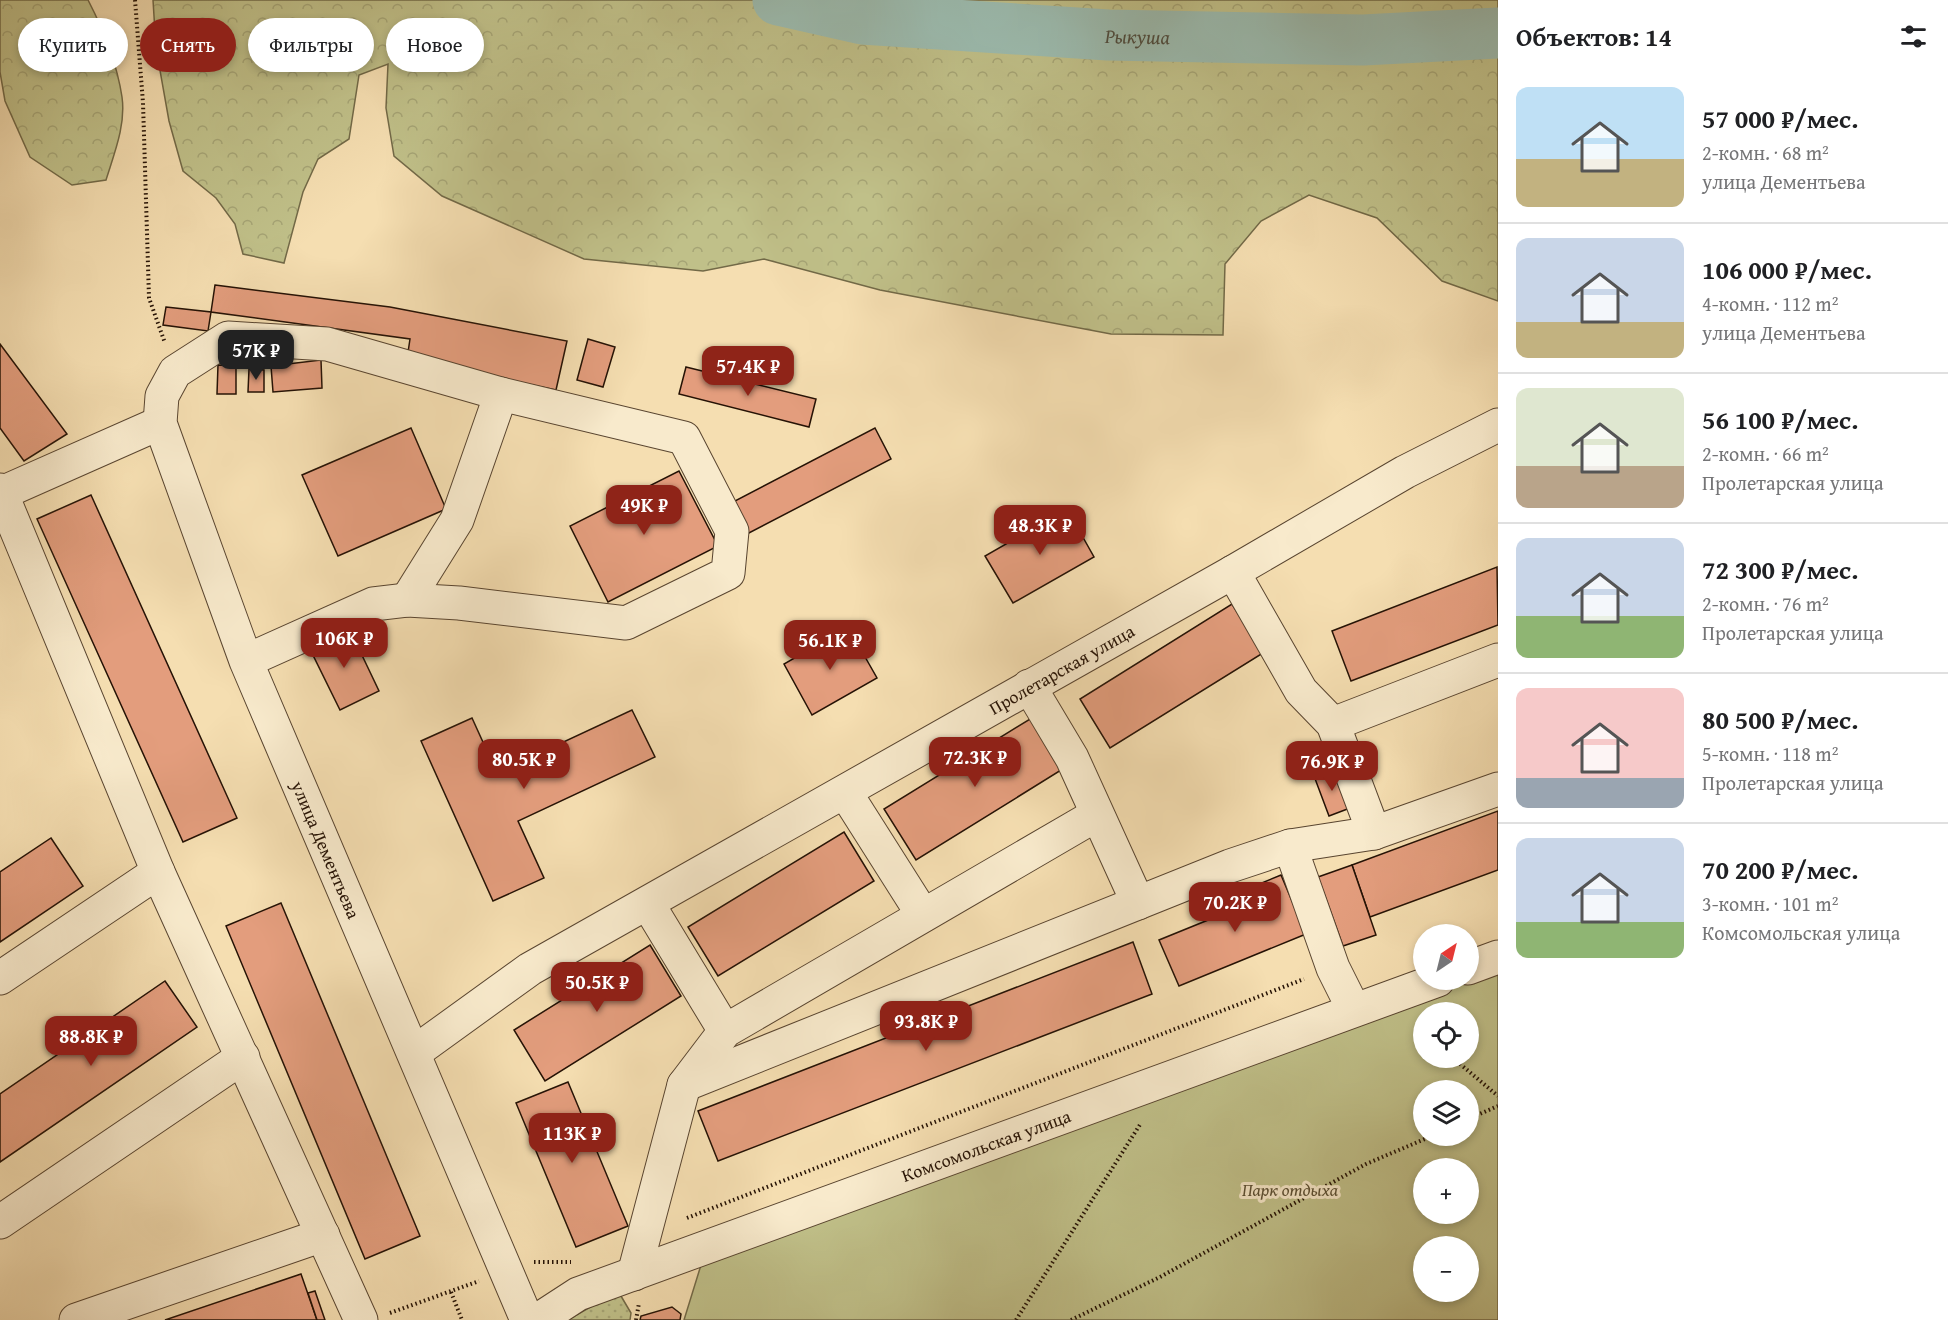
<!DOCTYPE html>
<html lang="ru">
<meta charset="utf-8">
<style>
:root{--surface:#fff;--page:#f2f2f2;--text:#202124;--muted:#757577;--line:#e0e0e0;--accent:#8f2418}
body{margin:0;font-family:"Gentium Book Plus",serif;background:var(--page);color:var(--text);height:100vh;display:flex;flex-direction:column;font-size:22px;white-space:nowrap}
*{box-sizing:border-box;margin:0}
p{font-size:20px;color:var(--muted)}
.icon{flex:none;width:33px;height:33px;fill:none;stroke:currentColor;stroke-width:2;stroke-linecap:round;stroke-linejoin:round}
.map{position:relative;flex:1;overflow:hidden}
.panel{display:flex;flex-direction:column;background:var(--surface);width:450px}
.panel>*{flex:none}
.guide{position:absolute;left:18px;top:18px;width:570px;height:54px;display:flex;gap:12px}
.needle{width:39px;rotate:35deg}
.buttons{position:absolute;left:1413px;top:924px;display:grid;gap:12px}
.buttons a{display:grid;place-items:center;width:66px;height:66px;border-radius:50%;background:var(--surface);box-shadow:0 3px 9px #0003;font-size:30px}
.price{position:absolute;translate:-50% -51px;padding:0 14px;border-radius:12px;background:var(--accent);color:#fff;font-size:20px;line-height:39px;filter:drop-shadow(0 2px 3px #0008)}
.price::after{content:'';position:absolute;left:50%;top:36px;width:18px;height:14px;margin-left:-9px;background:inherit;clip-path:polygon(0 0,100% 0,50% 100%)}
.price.on{background:#222;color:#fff}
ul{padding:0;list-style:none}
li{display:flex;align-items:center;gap:18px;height:150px;padding:0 18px}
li+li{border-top:2px solid var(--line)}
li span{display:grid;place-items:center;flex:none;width:168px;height:120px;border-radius:12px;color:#555}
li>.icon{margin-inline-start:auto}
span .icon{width:72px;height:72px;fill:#fffc;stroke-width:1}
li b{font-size:26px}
h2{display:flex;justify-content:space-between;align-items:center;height:72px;padding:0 18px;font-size:26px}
.chip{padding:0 21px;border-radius:27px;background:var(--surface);box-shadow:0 3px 9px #0003;font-size:21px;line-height:54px}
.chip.on{background:var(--accent);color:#fff}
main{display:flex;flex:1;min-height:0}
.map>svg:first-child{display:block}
</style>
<main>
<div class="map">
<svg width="1498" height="1320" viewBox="0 0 1498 1320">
<defs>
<pattern id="grass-dots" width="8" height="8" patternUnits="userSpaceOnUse" patternTransform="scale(1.5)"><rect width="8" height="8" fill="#c0c089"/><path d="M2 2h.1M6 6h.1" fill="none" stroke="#a5a475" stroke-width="1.8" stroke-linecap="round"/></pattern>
<pattern id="forest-crowns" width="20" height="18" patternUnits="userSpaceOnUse" patternTransform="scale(1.5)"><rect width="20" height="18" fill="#c0c089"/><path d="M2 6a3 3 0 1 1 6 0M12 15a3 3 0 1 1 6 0" fill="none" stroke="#a5a475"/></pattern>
</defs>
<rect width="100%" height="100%" fill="#f5deb1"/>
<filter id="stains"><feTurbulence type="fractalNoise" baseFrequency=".00333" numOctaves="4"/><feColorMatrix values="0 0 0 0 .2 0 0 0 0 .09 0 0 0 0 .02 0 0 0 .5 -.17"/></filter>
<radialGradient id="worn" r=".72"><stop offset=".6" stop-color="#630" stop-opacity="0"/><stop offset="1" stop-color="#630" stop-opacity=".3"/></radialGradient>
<path fill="url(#grass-dots)" stroke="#726947" stroke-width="1.5" d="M618 1291 631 1313 630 1320H568Z"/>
<g fill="url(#forest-crowns)" stroke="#726947" stroke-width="1.5">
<path d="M0 0H88C103 29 117 64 122 97 126 125 114 154 106 180L72 185 30 157 5 101 0 72Z"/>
<path d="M153 0H1498V301L1442 281 1377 218 1309 195 1261 221 1225 264 1223 335 1111 334 880 290 764 259 703 271 584 259 442 196 394 156 386 108 388 64 359 75 349 139 318 159 303 192 284 263 243 254 235 224 216 198 183 171 169 121 156 48Z"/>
</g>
<path fill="#c0c089" stroke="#726947" stroke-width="1.5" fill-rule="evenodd" d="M1498 971V1320H684L701 1265ZM1424 1012H1468V1058H1424ZM1424 1090H1468V1136H1424ZM1424 1168H1468V1214H1424ZM1424 1246H1468V1292H1424Z"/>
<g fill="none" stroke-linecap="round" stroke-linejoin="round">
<path stroke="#9cbcb0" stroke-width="51" id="s1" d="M778 0 862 19 1108 35 1363 40 1498 33"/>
</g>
<g fill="#e39d7d" stroke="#251205" stroke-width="1.5">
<path d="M215 285 390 307 567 341 556 390 407 359 410 339 211 312Z"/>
<path d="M166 307 211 312 208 331 163 325Z"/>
<path d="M588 339 615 347 603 387 577 380Z"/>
<path d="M0 344 67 434 24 461 0 428Z"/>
<path d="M321 360 322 388 273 392 271 366Z"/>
<path d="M218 365 236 366V394H217Z"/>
<path d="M686 367 816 399 809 427 679 394Z"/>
<path d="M249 369 264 370V392H248Z"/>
<path d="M411 428 446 509 338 556 302 475Z"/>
<path d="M875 428 891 459 747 534 731 503Z"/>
<path d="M679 471 718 546 608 602 570 526Z"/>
<path d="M91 495 237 818 183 842 37 519Z"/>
<path d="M1067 509 1094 557 1013 603 985 556Z"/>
<path d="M1497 567 1498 625 1351 681 1332 631Z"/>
<path d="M1232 604 1263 653 1110 748 1080 699Z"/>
<path d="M848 627 877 678 812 715 784 664Z"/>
<path d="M349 628 379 691 340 710 309 647Z"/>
<path d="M632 710 655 757 518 821 544 878 493 901 421 741 472 718 497 773Z"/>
<path d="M1035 716 1066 767 916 860 884 809Z"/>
<path d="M1335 768 1350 808 1329 816 1314 776Z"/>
<path d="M1498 811V870L1370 917 1352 865Z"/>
<path d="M844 832 874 881 718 976 688 927Z"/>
<path d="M51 838 83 886 0 942V872Z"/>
<path d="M1352 865 1376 935 1343 946 1318 877Z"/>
<path d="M1281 875 1306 934 1179 986 1159 940 1245 905 1240 892Z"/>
<path d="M281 903 420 1236 365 1259 226 926Z"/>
<path d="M1133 942 1152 994 718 1161 698 1111Z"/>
<path d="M650 945 681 996 545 1081 514 1030Z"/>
<path d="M165 981 197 1027 0 1162V1094Z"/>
<path d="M568 1082 628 1226 576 1247 516 1103Z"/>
<path d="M301 1274 317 1320H165Z"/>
<path d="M315 1291 325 1320H317L308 1293Z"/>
<path d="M672 1307 681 1314 680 1320H640L641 1316Z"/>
</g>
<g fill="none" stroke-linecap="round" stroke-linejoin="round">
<g stroke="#594530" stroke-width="35">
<g id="minor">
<path d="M0 490 158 872 361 1320"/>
<path d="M2 493 160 423"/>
<path d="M1233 572 1301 691 1333 724 1374 833"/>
<path d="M407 600 457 520 501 394"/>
<path id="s2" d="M246 661 373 604 407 600 459 603 626 623 728 573 732 531 684 438 501 394 327 344 228 338 175 372 162 396 160 423 246 661 527 1320"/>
<path d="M1029 686 1072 758 1138 903"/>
<path d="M1333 724 1498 660"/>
<path d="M845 792 923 915"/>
<path d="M1290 846 1333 968 1354 1010"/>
<path d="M648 904 725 1031"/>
<path d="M1468 968 1498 957"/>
<path d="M0 978 158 872"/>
<path id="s3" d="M415 1052 530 969 1233 572 1405 472 1498 425"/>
<path d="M684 1085 1230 866 1290 846 1374 833 1498 789"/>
<path d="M0 1222 243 1057"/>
<path d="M634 1274 684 1085 725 1031 1096 815"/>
<path d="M76 1320 323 1235"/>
<path id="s4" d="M538 1320 578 1294 1438 980"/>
</g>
</g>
<g stroke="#251205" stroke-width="4" stroke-dasharray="1.5 3" stroke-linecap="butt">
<path d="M135 0 143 103 149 298 165 343"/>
<path d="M1453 1058 1498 1096"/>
<path d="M1468 1119 1498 1106"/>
<path d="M687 1218 1304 979"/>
<path d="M534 1262H571"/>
<path d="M451 1292 462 1320"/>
<path d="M390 1313 479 1281"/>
<path d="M636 1320 639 1303"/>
<path d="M1016 1320 1141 1123"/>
<path d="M1071 1320 1160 1277 1366 1164 1432 1136"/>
</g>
<use href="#minor" stroke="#f8eacc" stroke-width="33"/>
</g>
<g text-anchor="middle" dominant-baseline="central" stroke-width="6" stroke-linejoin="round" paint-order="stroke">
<g font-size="18" fill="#251205" stroke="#f8eacc">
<text stroke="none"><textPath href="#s3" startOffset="752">Пролетарская улица</textPath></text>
<text stroke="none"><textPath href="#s2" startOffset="1698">улица Дементьева</textPath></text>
<text stroke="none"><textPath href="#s4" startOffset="482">Комсомольская улица</textPath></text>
</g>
<g font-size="18" font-style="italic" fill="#5b4f33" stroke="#f8eacc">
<text x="1290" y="1189">Парк отдыха</text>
</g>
<g font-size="20" font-style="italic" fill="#4f4e41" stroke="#f8eacc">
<text stroke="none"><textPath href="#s1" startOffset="362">Рыкуша</textPath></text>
</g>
</g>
<rect width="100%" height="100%" filter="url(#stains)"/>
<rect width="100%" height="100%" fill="url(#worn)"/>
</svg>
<div class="buttons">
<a><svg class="needle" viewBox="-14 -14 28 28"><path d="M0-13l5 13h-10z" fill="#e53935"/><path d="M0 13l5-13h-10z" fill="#757577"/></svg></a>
<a><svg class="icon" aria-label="locate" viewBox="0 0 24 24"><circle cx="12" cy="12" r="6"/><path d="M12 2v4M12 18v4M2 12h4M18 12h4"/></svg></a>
<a><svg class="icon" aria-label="layers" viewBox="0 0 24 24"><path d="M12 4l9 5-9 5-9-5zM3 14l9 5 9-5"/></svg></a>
<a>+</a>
<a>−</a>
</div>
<b class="price on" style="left:256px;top:381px">57K ₽</b>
<b class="price" style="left:748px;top:397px">57.4K ₽</b>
<b class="price" style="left:644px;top:536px">49K ₽</b>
<b class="price" style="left:1040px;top:556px">48.3K ₽</b>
<b class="price" style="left:344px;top:669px">106K ₽</b>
<b class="price" style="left:830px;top:671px">56.1K ₽</b>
<b class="price" style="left:975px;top:788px">72.3K ₽</b>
<b class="price" style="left:524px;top:790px">80.5K ₽</b>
<b class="price" style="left:1332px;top:792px">76.9K ₽</b>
<b class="price" style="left:1235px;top:933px">70.2K ₽</b>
<b class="price" style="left:597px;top:1013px">50.5K ₽</b>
<b class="price" style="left:926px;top:1052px">93.8K ₽</b>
<b class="price" style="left:91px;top:1067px">88.8K ₽</b>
<b class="price" style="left:572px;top:1164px">113K ₽</b>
<div class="guide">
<a class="chip">Купить</a>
<a class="chip on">Снять</a>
<a class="chip">Фильтры</a>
<a class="chip">Новое</a>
</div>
</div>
<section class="panel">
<h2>Объектов: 14<svg class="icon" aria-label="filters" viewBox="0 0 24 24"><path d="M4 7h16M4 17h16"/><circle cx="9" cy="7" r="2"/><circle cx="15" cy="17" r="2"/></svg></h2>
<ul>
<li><span style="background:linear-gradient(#bfe0f5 60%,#c2b280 0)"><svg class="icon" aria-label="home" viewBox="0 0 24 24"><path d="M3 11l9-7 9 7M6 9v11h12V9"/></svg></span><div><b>57 000 ₽/мес.</b><p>2-комн. · 68 m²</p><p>улица Дементьева</p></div></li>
<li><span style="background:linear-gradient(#c9d6e8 70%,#c2b280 0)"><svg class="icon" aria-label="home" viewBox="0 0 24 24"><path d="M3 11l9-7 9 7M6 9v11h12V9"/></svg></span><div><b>106 000 ₽/мес.</b><p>4-комн. · 112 m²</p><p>улица Дементьева</p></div></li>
<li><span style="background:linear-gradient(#dfe7d0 65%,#b9a48a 0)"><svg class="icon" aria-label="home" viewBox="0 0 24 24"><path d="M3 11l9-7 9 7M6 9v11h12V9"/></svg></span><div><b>56 100 ₽/мес.</b><p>2-комн. · 66 m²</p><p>Пролетарская улица</p></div></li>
<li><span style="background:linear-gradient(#c9d6e8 65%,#8fb573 0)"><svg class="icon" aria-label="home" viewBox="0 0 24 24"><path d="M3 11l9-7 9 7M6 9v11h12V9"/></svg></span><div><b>72 300 ₽/мес.</b><p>2-комн. · 76 m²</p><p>Пролетарская улица</p></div></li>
<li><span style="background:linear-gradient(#f6c9c9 75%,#9aa5b1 0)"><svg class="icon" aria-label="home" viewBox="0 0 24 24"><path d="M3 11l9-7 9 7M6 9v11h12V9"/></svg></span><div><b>80 500 ₽/мес.</b><p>5-комн. · 118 m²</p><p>Пролетарская улица</p></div></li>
<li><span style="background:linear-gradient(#c9d6e8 70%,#8fb573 0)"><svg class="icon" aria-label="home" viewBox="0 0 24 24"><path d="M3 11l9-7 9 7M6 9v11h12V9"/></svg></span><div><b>70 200 ₽/мес.</b><p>3-комн. · 101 m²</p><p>Комсомольская улица</p></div></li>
</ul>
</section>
</main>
